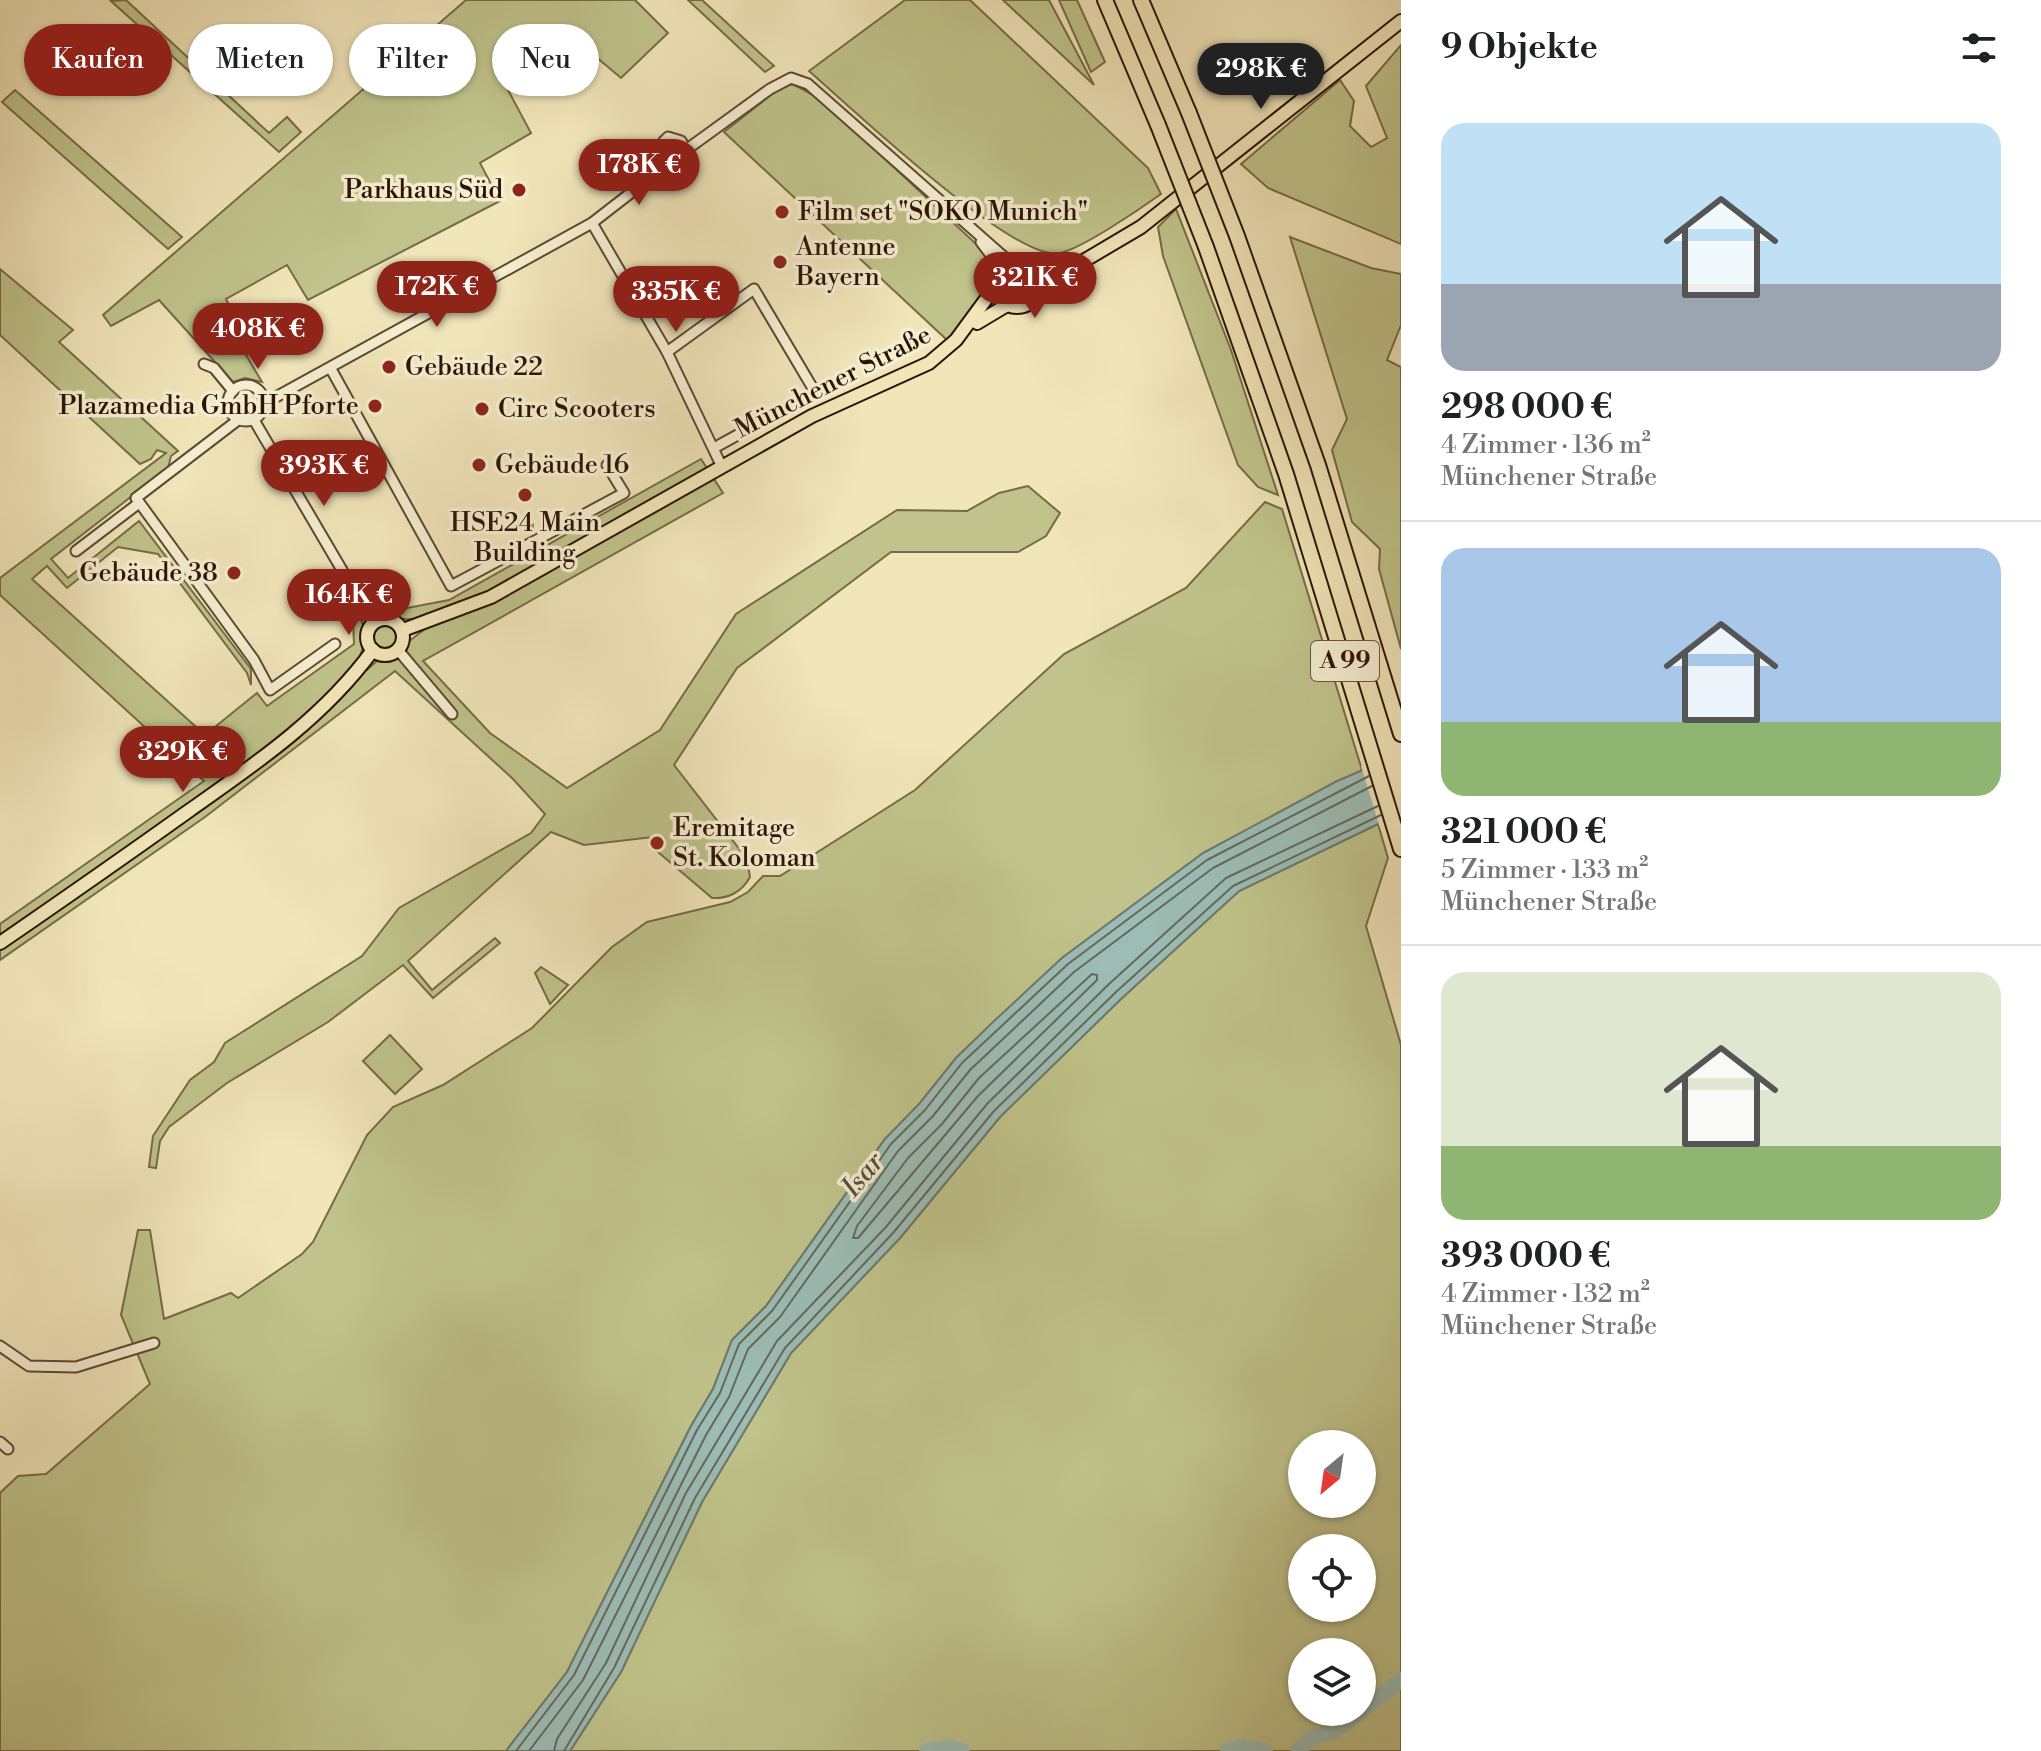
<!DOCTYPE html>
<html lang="de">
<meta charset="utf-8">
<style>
:root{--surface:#fff;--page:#f6f6f6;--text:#202124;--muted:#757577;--line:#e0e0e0;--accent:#8f2418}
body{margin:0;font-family:"Libre Bodoni",serif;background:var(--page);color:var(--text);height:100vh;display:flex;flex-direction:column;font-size:30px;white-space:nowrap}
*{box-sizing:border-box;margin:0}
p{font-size:26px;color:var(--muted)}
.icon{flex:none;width:44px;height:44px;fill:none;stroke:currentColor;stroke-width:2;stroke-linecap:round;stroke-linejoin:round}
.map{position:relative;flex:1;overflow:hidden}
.details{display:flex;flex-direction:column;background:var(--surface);width:640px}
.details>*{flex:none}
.guide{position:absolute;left:24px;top:24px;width:760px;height:72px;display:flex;gap:16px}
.needle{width:52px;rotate:209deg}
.tools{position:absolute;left:1288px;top:1430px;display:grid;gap:16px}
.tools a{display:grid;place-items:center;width:88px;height:88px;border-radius:50%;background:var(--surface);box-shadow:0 2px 6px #0004;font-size:40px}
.price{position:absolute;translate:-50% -68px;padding:0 18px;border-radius:28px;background:var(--accent);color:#fff;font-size:26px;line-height:52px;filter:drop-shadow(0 2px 4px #0008)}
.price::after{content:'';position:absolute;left:50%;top:48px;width:24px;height:18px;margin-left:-12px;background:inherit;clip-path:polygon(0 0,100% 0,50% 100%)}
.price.current{background:#222;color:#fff}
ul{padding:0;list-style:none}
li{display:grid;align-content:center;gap:16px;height:424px;padding:0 40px}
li+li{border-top:2px solid var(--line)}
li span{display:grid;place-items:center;height:248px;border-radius:24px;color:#555}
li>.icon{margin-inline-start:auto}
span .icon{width:144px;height:144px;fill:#fffc;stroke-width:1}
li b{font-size:34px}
h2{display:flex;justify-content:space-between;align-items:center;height:96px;padding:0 40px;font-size:34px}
.tag{padding:0 28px;border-radius:36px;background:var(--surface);box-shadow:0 2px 6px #0004;font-size:28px;line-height:72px}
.tag.current{background:var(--accent);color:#fff}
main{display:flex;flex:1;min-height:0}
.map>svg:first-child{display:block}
</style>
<main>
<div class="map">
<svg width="1401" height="1751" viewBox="0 0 1401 1751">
<rect width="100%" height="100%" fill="#f1e5ba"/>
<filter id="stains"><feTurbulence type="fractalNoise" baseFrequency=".0025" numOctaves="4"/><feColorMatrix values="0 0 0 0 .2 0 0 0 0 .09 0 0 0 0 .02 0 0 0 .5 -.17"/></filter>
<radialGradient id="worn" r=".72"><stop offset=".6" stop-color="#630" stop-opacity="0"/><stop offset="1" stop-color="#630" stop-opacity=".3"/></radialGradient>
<g fill="#c0c38b" stroke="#766b46" stroke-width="2" fill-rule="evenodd">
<path d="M126 0 269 133 287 117 301 132 279 152 111 1Z"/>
<path d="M466 0H635L668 33 621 78 595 56 537 67 508 90 531 133 480 163 500 201 308 300 287 265 226 299 236 319 228 324 262 382 245 378 233 382 159 300 111 326 103 315Z"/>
<path d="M688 0H702L774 66 765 72Z"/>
<path d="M905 0H970L1148 168 1161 194C1140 209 1083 248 1060 253 1016 264 848 105 809 71Z"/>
<path d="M1003 0H1049L1094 85Z"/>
<path d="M1059 0H1077L1105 62 1091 72Z"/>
<path d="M1401 45V244L1268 188 1241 164 1340 80 1354 101 1350 126 1371 147 1387 138 1366 86Z"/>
<path d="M793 84 822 100 990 257C998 292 968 316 947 340L724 132 781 87Z"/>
<path d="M15 90 182 237 168 249 2 102Z"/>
<path d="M1176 209 1231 350 1278 495 1258 487 1238 465 1163 256 1158 227Z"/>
<path d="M1290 237 1371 268 1401 274V325L1387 360 1401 367V649L1379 569 1380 549 1352 522 1332 450 1347 419Z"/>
<path d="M0 269 73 330 59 342 178 451 171 456 168 468 51 559 68 578 139 521 251 669V685L247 673 158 554 118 547 67 588 47 566 32 579 205 735 257 693 267 706 354 644 353 620 347 611 371 598 407 608 449 600 701 459 723 493 423 661 490 733 567 788 660 730 736 614 897 510 967 511 999 493 1028 486 1060 513 1046 536 1018 552H891L737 668 674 765 747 859 750 877C742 892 728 899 712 898L658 852 665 839 662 836 584 845 551 832 408 961 432 990 495 938 500 943 433 998 403 965 328 1022 227 1083 169 1127 160 1141 156 1168 149 1167 153 1136 190 1080 214 1062 225 1043 362 956 399 908 531 833 545 814 513 779 395 671 205 817 0 960V924L204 781 0 595V578L166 453 157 450 151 459 140 464 0 335ZM370 607C383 618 404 621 420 618L425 629 408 642 406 650 413 660 407 664 397 657 378 660 367 670 357 662C365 647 367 630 359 615Z"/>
<circle cx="1016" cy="285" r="16"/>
<path d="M1265 502 1282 509 1362 770 1203 853 1062 958 956 1058 919 1105 885 1139 766 1306 732 1340 713 1389 691 1426 567 1672 506 1751H0V1493L18 1476 46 1474 150 1384 121 1315 138 1230H150L164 1319 231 1293 238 1298 302 1254 313 1242 367 1135 393 1107 443 1085 532 1028 612 947 647 922 730 902 748 892 763 876H780L915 790 1064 654 1186 588Z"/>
<circle cx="385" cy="637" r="13"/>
<path d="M1378 824 1388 858 1366 926 1401 1045V1751H570L621 1672 702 1502 791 1353 900 1238 1000 1117 1122 998 1239 891ZM1302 1444H1362V1504H1302ZM1302 1548H1362V1608H1302ZM1302 1652H1362V1712H1302Z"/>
<path d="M541 967 568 985 550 1004 535 973Z"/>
<path d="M390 1035 422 1069 395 1094 363 1061Z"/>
</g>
<path fill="#9cbdb6" stroke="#6f796e" stroke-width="2" d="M1401 754V817L1378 824 1239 891 1122 998 1000 1117 900 1238 791 1353 702 1502 621 1672 570 1751H506L567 1672 691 1426 713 1389 732 1340 766 1306 885 1139 919 1104 956 1058 993 1022 1062 958 1203 853 1337 781Z"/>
<path fill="#f1e5ba" d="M1401 750V821L1380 828 1361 766Z"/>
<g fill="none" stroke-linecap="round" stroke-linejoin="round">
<g stroke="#64685c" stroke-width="2">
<path d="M1092 974 1097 975V980L978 1096 858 1238H853L857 1226 908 1158 942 1124 979 1078Z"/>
<path d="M516 1751 574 1675 697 1430 720 1393 739 1344 772 1311 891 1144 925 1110 962 1063 1068 964 1207 860 1369 776"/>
<path d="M529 1751 583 1680 706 1435 729 1397 748 1349 780 1317 898 1151 933 1116 970 1070 1074 972 1213 868 1372 786"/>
<path d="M554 1751 557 1739 606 1663 686 1493 777 1341 886 1227 987 1104 1109 984 1226 878 1378 806"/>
<path d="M564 1751 614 1668 695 1498 785 1348 893 1233 994 1111 1116 992 1233 886 1381 815"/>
</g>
<g stroke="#9cbdb6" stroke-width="16">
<path d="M1362 1710 1401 1680"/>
<path d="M927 1751 950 1748 962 1751"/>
<path d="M1228 1751 1245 1747 1265 1751"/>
<path d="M1298 1751 1312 1737 1334 1732 1360 1712"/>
</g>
<g stroke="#5d4830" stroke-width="13">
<g id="minor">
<path d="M666 166 663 142 668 137 681 141 686 150"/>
<path d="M592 223 667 352 721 465"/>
<path d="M981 242 993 258 998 274"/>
<path d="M667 352 754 289 815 392 714 448"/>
<path d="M204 364 214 368 233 391"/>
<path d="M331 369 451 586 624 493 607 465"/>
<circle cx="246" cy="403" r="18"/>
<path d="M265 403 592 223 686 150 770 89 791 78 808 84 1012 264"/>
<path d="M238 420 136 498 254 660 270 690 335 644"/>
<path d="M254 420 373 623"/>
<path d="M76 551 139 503"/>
<path d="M398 650 452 714"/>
<path d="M0 1346 29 1366 76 1367 154 1343"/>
<path d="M0 1442 8 1449"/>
</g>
</g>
<g stroke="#2c1302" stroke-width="16">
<g id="major">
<circle cx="1017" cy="285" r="22"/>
<path d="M1030 268 1069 267"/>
<path d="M1038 288 1141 227 1401 21"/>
<path d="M977 323 1007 305"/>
<circle cx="385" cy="637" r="18"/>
<path d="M403 630 491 597 812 416 929 363 956 340 995 287"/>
<path d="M0 943C64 899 127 855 190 810 257 763 324 717 373 650"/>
</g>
</g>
<g stroke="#2c1302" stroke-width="18">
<g id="highway">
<path d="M1105 0 1158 125"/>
<path d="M1141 0 1189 113"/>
<path d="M1237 236 1318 465 1401 734"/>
<path d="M1206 247 1286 474 1401 849"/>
</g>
</g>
<use href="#minor" stroke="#f6eed2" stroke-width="9"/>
<use href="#major" stroke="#f1e5ba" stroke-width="12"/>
<use href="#highway" stroke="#f1e5ba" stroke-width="14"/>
<g stroke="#2c1302" stroke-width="18" stroke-linecap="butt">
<g id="highway-bridge">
<path d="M1189 113 1237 236"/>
<path d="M1158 125 1206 247"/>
</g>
</g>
<use href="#highway-bridge" stroke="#f1e5ba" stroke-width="14"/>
</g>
<g fill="#8f2418" stroke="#f6eed2" stroke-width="3">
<circle cx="519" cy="190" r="8"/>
<circle cx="782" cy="212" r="8"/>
<circle cx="780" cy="262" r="8"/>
<circle cx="389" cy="367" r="8"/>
<circle cx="375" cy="406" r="8"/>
<circle cx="482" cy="409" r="8"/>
<circle cx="479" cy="465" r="8"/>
<circle cx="525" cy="495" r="8"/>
<circle cx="234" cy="573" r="8"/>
<circle cx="657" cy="843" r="8"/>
</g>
<g text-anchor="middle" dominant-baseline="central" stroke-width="7" stroke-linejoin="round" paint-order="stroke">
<rect fill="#f6eed2" stroke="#695540" stroke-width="2" x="1311" y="641" width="68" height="40" rx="6"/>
<g font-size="24" font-weight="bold" fill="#2c1302">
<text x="1345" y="661">A 99</text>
</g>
<g font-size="26" fill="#2c1302" stroke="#f6eed2" text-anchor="start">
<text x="503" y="190" text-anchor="end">Parkhaus Süd</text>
<text x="798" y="212">Film set "SOKO Munich"</text>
<text x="796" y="247">Antenne<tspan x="796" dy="30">Bayern</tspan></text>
<text x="405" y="367">Gebäude 22</text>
<text x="359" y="406" text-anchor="end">Plazamedia GmbH Pforte</text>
<text x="498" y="409">Circ Scooters</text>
<text x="495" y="465">Gebäude 16</text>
<text x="525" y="523" text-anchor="middle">HSE24 Main<tspan x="525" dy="30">Building</tspan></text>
<text x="218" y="573" text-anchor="end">Gebäude 38</text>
<text x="673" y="828">Eremitage<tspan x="673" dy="30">St. Koloman</tspan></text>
</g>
<g font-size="26" fill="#2c1302" stroke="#f6eed2">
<text transform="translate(833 382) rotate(-27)">Münchener Straße</text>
</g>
<g font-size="28" font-style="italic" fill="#534e41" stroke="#f6eed2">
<text transform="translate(863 1175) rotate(-50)">Isar</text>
</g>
</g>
<rect width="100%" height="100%" filter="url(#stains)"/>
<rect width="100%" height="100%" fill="url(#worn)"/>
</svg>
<div class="tools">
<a><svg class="needle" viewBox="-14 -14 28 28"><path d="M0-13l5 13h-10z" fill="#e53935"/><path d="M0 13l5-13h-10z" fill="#757577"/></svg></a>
<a><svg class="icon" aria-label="locate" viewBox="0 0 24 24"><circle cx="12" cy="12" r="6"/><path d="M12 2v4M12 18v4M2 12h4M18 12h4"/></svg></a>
<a><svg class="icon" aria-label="layers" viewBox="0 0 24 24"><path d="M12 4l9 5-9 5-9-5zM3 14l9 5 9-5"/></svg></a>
</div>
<b class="price current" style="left:1261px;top:111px">298K €</b>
<b class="price" style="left:639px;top:207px">178K €</b>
<b class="price" style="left:1035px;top:320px">321K €</b>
<b class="price" style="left:437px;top:329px">172K €</b>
<b class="price" style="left:676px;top:334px">335K €</b>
<b class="price" style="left:258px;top:371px">408K €</b>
<b class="price" style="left:324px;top:508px">393K €</b>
<b class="price" style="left:349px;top:637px">164K €</b>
<b class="price" style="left:183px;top:794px">329K €</b>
<div class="guide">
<a class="tag current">Kaufen</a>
<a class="tag">Mieten</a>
<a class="tag">Filter</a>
<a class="tag">Neu</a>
</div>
</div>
<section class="details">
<h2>9 Objekte<svg class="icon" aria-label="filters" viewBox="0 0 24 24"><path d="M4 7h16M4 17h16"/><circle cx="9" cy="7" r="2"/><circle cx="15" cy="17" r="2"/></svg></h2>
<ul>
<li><span style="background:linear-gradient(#bfe0f5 65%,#9aa5b1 0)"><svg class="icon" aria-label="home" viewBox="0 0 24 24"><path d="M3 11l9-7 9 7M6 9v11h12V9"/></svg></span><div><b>298 000 €</b><p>4 Zimmer · 136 m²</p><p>Münchener Straße</p></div></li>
<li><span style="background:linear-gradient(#a9c7e8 70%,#8fb573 0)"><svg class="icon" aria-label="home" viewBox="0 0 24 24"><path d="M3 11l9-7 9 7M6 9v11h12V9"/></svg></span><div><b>321 000 €</b><p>5 Zimmer · 133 m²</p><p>Münchener Straße</p></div></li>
<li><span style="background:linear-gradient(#dfe7d0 70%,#8fb573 0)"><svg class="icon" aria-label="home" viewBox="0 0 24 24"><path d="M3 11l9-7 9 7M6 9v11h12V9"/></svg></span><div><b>393 000 €</b><p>4 Zimmer · 132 m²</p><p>Münchener Straße</p></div></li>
</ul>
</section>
</main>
